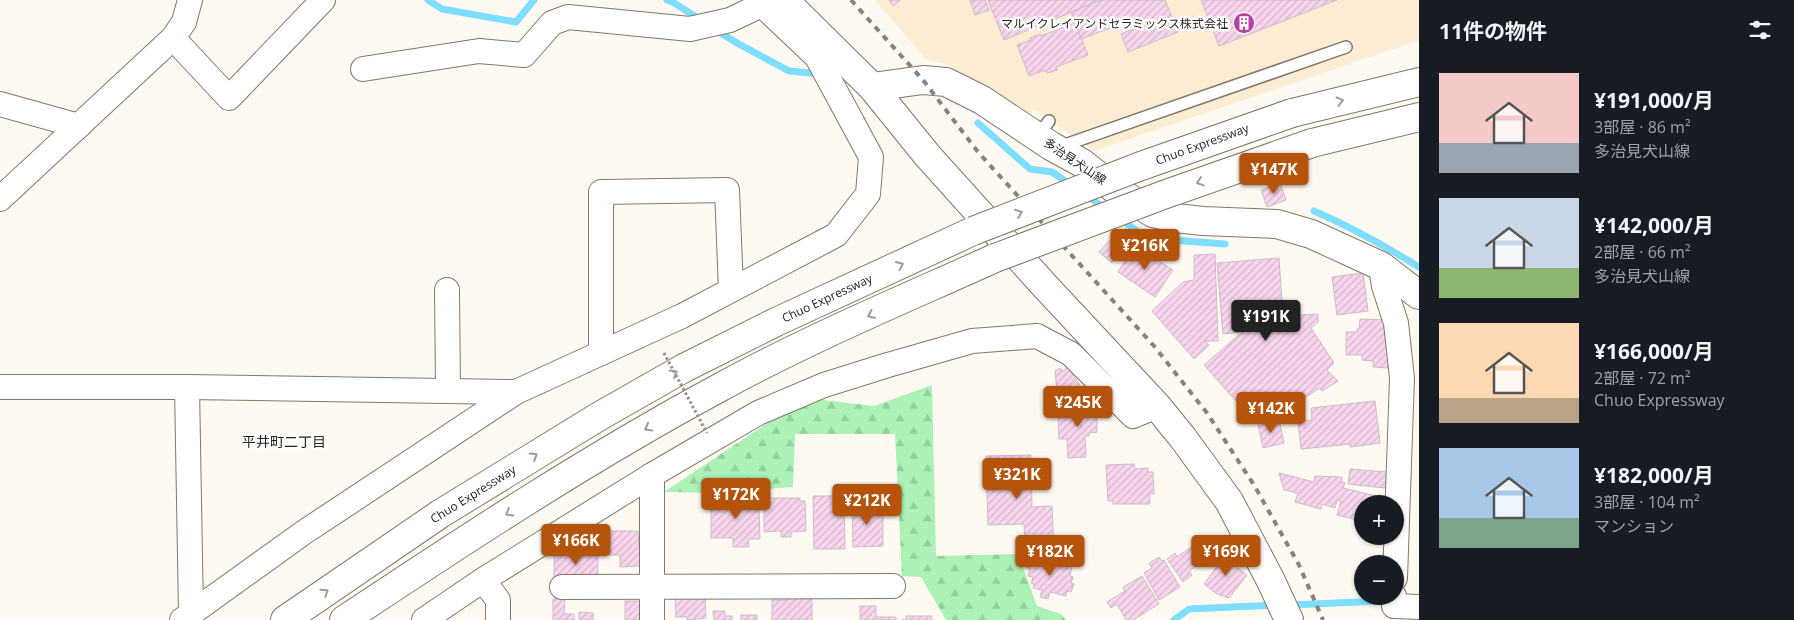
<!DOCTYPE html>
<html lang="ja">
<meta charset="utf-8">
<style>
:root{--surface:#171b24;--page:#20242c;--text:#f1f3f6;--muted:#9ea1a6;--accent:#b45309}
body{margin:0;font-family:"Open Sans","Noto Sans JP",sans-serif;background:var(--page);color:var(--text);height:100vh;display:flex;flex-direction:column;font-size:19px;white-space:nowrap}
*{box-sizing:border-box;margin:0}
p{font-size:16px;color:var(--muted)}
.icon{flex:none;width:28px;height:28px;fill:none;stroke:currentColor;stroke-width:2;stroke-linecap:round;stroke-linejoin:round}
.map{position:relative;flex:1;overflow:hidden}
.details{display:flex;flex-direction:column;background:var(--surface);width:375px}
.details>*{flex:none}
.buttons{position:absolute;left:1354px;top:495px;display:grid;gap:10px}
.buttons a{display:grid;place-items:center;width:50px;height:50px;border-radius:50%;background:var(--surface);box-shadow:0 1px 4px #0004;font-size:25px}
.price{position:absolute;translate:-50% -42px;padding:0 11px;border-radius:5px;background:var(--accent);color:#fff;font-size:16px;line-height:32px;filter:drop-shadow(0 1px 2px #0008)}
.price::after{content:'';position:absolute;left:50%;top:30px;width:15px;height:11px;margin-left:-8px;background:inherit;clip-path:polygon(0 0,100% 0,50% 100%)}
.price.current{background:#222;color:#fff}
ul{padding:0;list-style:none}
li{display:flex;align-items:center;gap:15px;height:125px;padding:0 20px}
li span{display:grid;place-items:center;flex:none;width:140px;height:100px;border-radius:0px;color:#555}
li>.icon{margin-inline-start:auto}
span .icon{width:60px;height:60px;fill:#fffc;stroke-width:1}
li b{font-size:21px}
h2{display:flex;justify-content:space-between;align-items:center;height:60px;padding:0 20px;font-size:21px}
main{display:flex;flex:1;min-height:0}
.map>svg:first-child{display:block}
</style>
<main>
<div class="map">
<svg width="1419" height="620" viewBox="0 0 1419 620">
<defs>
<pattern id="forest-firs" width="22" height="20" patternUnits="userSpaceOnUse" patternTransform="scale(1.25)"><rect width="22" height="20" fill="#acf2b7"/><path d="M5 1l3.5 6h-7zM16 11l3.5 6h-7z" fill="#94cf9d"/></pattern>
<pattern id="building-hatch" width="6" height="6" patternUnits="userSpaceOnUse" patternTransform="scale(1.25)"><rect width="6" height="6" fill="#f8d6ee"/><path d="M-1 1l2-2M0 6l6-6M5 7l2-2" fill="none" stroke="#d5b7cc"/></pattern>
</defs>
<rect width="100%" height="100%" fill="#fefaf2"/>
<path fill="#fcecd3" d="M875 0H1419V40L1094 151 1034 110 1026 115 948 65 926 59Z"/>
<path fill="url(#forest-firs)" d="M932 385 936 556 1018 554 1037 606 1061 614 1066 620H946L921 577 902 576 895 434H795L793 487 714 493 664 492 775 418 823 400 874 406Z"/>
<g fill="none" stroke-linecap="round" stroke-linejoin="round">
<g stroke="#7fddfd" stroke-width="7">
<path d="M428 0 442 9 516 22 534 0"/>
<path d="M667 0 671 1 701 20"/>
<path d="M716 30 737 43 789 71 820 74"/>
<path d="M978 123 1030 169 1052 172 1071 185"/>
<path d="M1086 195 1106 209"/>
<path d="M1314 211C1351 227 1385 246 1419 267"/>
<path d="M1119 218 1140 233 1158 239 1225 244"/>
<path d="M1290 605 1382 601"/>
<path d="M1174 620 1189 609 1276 605"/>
</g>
</g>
<g fill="url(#building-hatch)" stroke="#cdbbc8">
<path d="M889 0H900L893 6Z"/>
<path d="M970 0H985L989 10 975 15Z"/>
<path d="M988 0H1101L1004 40Z"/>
<path d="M1101 0H1165L1178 32 1128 52 1121 34 1140 26 1136 18 1081 39 1071 12Z"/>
<path d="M1201 0H1337L1219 46Z"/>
<path d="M1075 23 1088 55 1056 67 1057 70 1047 73 1045 70 1029 76 1017 45 1031 40 1030 38 1040 34 1041 36Z"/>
<path d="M1280 183 1286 200 1267 207 1261 190Z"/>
<path d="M1114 236 1126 248 1112 263 1099 252Z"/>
<path d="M1135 246 1173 270 1155 297 1118 272 1127 258 1125 257 1131 248 1133 249Z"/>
<path d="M1215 254 1218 341H1205L1209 345 1194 359 1152 311 1183 282 1194 280V255Z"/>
<path d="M1279 258 1283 316 1318 314V322L1311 328 1334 363 1327 370 1338 381 1322 391 1320 388 1299 401 1293 393 1291 395 1297 403 1250 417 1204 365 1248 327 1241 320 1239 323 1240 332 1223 334 1217 263Z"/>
<path d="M1363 273 1368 311 1337 315 1332 277Z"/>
<path d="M1360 319 1389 320 1388 368 1373 367V361L1362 360V355H1346V332H1357V329H1359Z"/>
<path d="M1068 367 1085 393 1074 400 1070 393 1058 401 1055 371 1060 368 1062 371Z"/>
<path d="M1375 401 1380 443 1350 447V444L1301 449 1298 421 1312 420 1311 408Z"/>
<path d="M1090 402 1091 408H1097V432L1089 433V436H1085L1086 457 1068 458 1067 439H1059L1058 415 1069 414V403Z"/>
<path d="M1279 419 1284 443 1263 448 1258 424Z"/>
<path d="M1031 455 1032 507 1052 506 1054 548H1025L1024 524 988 525 986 456Z"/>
<path d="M1134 464 1135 469 1148 468V472H1153L1154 494H1149L1150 504H1113V501H1108L1106 465Z"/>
<path d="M1350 469 1387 472 1385 488 1348 484Z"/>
<path d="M1279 473 1314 482 1315 476 1342 477 1341 481 1345 483 1343 488 1384 498 1383 504H1362V521L1337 515 1341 501 1337 500 1335 508 1322 504 1321 509 1295 502 1298 493 1284 490Z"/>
<path d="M719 496H753V509H759L760 539H748L749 547H733V538H711V507H719Z"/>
<path d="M813 496H844L845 549H814Z"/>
<path d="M764 498H800V501H805L806 531 791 532V537H781V531L764 532Z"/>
<path d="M852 500H857V506H883V546L853 547Z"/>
<path d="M603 531H638L639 547H644V559H640V566L620 567V555H604Z"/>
<path d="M1196 544 1206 559 1189 571 1192 575 1183 582 1167 559 1175 553 1177 557Z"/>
<path d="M1227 553 1238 560 1234 565 1247 575 1229 598 1217 594 1204 584Z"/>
<path d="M554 554 598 555V577H554Z"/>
<path d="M1030 556 1072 566 1070 576 1073 577 1071 583 1074 584 1071 592 1067 591 1066 596 1050 592 1048 599 1040 597 1042 590 1033 588 1034 584 1031 583 1033 577 1028 576 1030 568H1026Z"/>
<path d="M1159 557 1162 561 1164 560 1180 587 1159 600 1144 573 1152 568 1149 563Z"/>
<path d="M1142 576 1159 604 1133 620H1126L1117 604 1111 608 1107 602 1125 591 1123 587Z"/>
<path d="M787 594H812V620H772V600H788Z"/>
<path d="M675 596H705L706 618 687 620V617H676Z"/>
<path d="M553 599H565L564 614H574V620H553Z"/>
<rect x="625" y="601" width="19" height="19"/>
<path d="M860 606H876V617H896V620H860Z"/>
<path d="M713 611H725V616H732V620H714Z"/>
<path d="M579 612 593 613V620H579Z"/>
<rect x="741" y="615" width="16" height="5"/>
<path d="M906 616H932V620H901H906Z"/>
</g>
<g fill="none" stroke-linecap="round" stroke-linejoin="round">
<g stroke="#827768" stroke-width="14">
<g id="lane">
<path d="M1038 136 1049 121"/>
<path d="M1059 147 1346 47"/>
</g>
</g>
<g stroke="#827768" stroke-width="26">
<g id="street">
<path d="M173 38 229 98 323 0"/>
<path d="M363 69 479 51 524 55 552 23 568 17 690 29 730 20 772 0"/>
<path d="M0 104 79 126"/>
<path d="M0 199 173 38 184 22 190 0"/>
<path d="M1381 266 1384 286 1396 323 1402 378 1395 578"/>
<path d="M447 290 448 391"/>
<path d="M601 353V192L727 190 731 290"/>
<path d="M0 387H187L516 392"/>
<path d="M187 387 191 613"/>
<path d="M652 475V620"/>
<path d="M483 580 498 600V620"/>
<path d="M562 587 893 586"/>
<path d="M1394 596V606L1419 607"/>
<path d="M182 620 303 533 516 392 682 316 836 235 868 194 871 157 817 57 762 5"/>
<path d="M424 620 483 580 652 475 758 413 824 385 888 365 972 341 1037 336 1071 354 1133 416 1157 406"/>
</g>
</g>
<g stroke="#827768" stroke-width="30">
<path id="secondary" d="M872 87 927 155 1044 285 1157 406 1183 438 1229 501 1271 581 1289 620"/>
</g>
<g stroke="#827768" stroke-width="30">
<path id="primary" d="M784 0 872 87 923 80 946 82 982 100 1051 146 1082 163 1116 190 1153 213 1176 218 1203 221 1277 224 1311 234 1381 266 1419 295"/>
</g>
<g stroke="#827768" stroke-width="30">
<g id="highway">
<path d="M1292 113 1419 82"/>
<path d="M1312 143 1419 117"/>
<path d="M285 620 440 514 598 417 684 368 776 322 973 231"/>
<path d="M344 620C466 539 589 458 719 388 808 339 902 300 995 258"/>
</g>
</g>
<use href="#lane" stroke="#fff" stroke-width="11"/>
<use href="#street" stroke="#fff" stroke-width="24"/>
<use href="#secondary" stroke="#fff" stroke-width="28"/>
<use href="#primary" stroke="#fff" stroke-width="28"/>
<use href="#highway" stroke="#fff" stroke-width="28"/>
<path stroke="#87837c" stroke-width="4" stroke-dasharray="6 6" stroke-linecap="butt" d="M851 0 923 80 978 152 1154 346 1207 413 1254 485 1299 565 1323 620"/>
<g stroke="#827768" stroke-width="30" stroke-linecap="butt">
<g id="highway-bridge">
<path d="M973 231 1141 166 1292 113"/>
<path d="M995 258 1166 194 1312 143"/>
</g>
</g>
<path stroke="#949088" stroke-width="3" stroke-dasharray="2.5 2.5" stroke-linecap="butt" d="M664 353 707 433"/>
<use href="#highway-bridge" stroke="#fff" stroke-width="28"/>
</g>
<defs><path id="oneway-chevron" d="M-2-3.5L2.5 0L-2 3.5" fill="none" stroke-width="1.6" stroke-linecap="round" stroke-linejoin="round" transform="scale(1.25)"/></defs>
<g stroke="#9e9c99">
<use href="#oneway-chevron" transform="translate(1340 101) rotate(-14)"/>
<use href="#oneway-chevron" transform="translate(1200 182) rotate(161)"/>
<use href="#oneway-chevron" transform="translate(1019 213) rotate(-21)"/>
<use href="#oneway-chevron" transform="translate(900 265) rotate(-25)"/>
<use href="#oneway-chevron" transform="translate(871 315) rotate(156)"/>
<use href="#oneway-chevron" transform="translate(674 373) rotate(-30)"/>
<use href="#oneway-chevron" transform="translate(648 428) rotate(151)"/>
<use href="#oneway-chevron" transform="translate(534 456) rotate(-32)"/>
<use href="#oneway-chevron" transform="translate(509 513) rotate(148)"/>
<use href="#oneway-chevron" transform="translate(325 592) rotate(-34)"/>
</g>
<defs>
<g id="building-disc" transform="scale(1.125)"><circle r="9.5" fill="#b444a1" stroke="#fff"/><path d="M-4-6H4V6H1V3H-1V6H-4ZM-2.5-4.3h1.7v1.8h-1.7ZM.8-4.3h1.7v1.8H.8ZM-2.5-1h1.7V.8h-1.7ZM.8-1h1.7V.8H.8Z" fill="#fff"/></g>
</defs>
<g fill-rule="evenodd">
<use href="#building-disc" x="1244" y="23"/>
</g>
<g text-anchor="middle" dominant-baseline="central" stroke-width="5" stroke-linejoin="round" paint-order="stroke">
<g font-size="12" fill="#27231c" stroke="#fff" text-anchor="end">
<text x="1228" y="23">マルイクレイアンドセラミックス株式会社</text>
</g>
<g font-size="12" fill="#27231c" stroke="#fff">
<text transform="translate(1202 144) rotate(-20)">Chuo Expressway</text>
<text transform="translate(1075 161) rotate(34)">多治見犬山線</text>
<text transform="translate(827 298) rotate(-25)">Chuo Expressway</text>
<text transform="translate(473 494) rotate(-32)">Chuo Expressway</text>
</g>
<g font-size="14" fill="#27231c" stroke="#fff">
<text x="284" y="441">平井町二丁目</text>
</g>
</g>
</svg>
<div class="buttons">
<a>+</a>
<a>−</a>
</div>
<b class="price" style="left:1274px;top:195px">¥147K</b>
<b class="price" style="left:1145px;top:271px">¥216K</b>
<b class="price current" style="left:1266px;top:342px">¥191K</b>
<b class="price" style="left:1078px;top:428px">¥245K</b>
<b class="price" style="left:1271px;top:434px">¥142K</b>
<b class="price" style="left:1017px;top:500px">¥321K</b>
<b class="price" style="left:736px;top:520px">¥172K</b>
<b class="price" style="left:867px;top:526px">¥212K</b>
<b class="price" style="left:576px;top:566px">¥166K</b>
<b class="price" style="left:1050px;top:577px">¥182K</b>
<b class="price" style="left:1226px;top:577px">¥169K</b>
</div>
<section class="details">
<h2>11件の物件<svg class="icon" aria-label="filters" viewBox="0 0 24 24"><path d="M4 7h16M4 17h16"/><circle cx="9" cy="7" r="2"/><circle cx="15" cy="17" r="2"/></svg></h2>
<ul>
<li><span style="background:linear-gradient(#f6c9c9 70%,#9aa5b1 0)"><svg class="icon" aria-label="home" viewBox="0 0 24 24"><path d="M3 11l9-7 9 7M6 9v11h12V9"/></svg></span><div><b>¥191,000/月</b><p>3部屋 · 86 m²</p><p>多治見犬山線</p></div></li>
<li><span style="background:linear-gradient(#c9d6e8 70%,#8fb573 0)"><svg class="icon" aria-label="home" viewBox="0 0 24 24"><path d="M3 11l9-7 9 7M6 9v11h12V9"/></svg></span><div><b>¥142,000/月</b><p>2部屋 · 66 m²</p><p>多治見犬山線</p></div></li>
<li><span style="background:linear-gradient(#ffd9b3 75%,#b9a48a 0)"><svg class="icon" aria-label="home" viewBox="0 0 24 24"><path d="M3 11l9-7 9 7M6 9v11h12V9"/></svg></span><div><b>¥166,000/月</b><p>2部屋 · 72 m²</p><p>Chuo Expressway</p></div></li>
<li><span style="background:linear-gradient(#a9c7e8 70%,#7fa58c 0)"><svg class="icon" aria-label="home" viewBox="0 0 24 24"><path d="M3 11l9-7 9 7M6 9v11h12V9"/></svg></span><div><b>¥182,000/月</b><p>3部屋 · 104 m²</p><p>マンション</p></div></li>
</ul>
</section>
</main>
